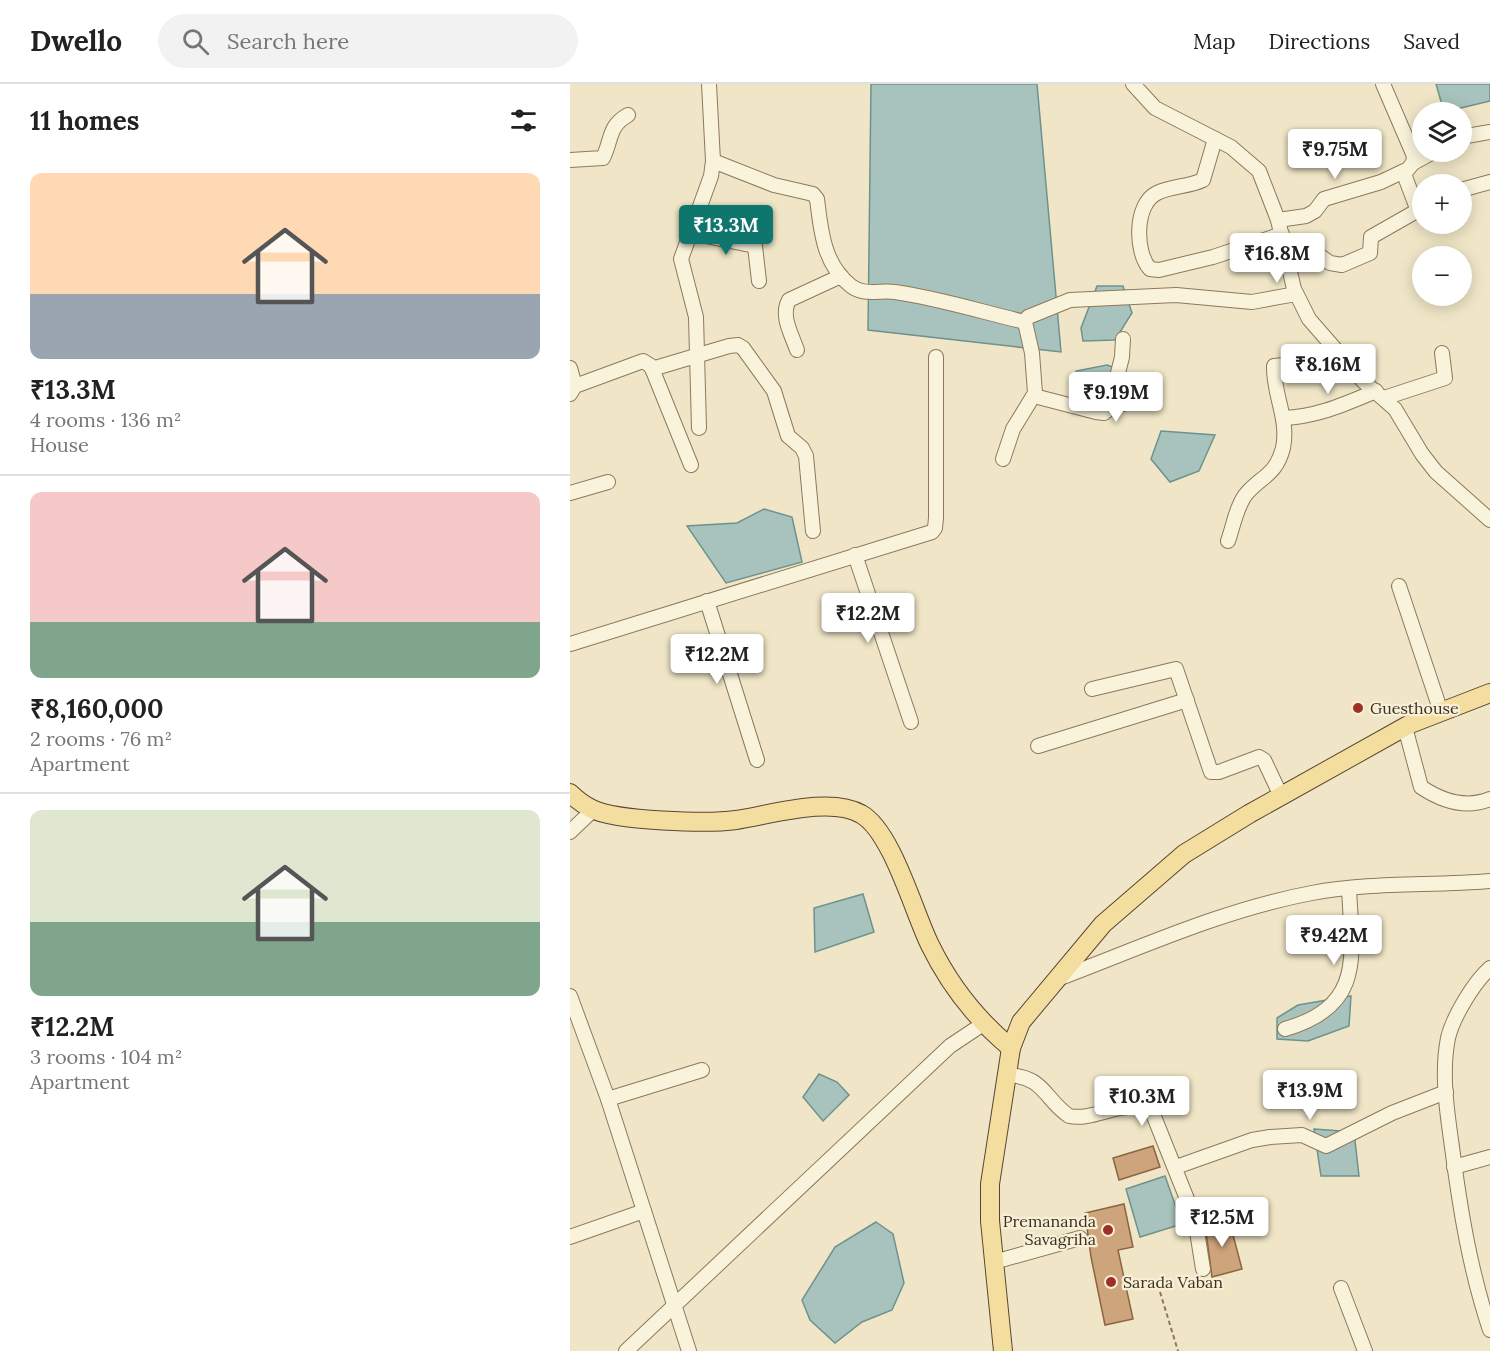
<!DOCTYPE html>
<meta charset="utf-8">
<style>
:root{--surface:#fff;--page:#f2f2f2;--text:#222;--muted:#767676;--line:#e0e0e0;--accent:#0f766e}
body{margin:0;font-family:Lora,serif;background:var(--page);color:var(--text);height:100vh;display:flex;flex-direction:column;font-size:22px;white-space:nowrap}
*{box-sizing:border-box;margin:0}
p{font-size:20px;color:var(--muted)}
.icon{flex:none;width:33px;height:33px;fill:none;stroke:currentColor;stroke-width:2;stroke-linecap:round;stroke-linejoin:round}
.map{position:relative;flex:1;overflow:hidden}
.sheet{display:flex;flex-direction:column;background:var(--surface);width:570px}
.sheet>*{flex:none}
.controls{position:absolute;left:842px;top:18px;display:grid;gap:12px}
.controls a{display:grid;place-items:center;width:60px;height:60px;border-radius:50%;background:var(--surface);box-shadow:0 3px 15px #0003;font-size:30px}
.price{position:absolute;translate:-50% -51px;padding:0 14px;border-radius:6px;background:#fff;color:#222;font-size:20px;line-height:39px;filter:drop-shadow(0 2px 3px #0008)}
.price::after{content:'';position:absolute;left:50%;top:36px;width:18px;height:14px;margin-left:-9px;background:inherit;clip-path:polygon(0 0,100% 0,50% 100%)}
.price.selected{background:var(--accent);color:#fff}
ul{padding:0;list-style:none}
li{display:grid;align-content:center;gap:12px;height:318px;padding:0 30px}
li+li{border-top:2px solid var(--line)}
li span{display:grid;place-items:center;height:186px;border-radius:12px;color:#555}
li>.icon{margin-inline-start:auto}
span .icon{width:108px;height:108px;fill:#fffc;stroke-width:1}
li b{font-size:26px}
h2{display:flex;justify-content:space-between;align-items:center;height:72px;padding:0 30px;font-size:26px}
header{display:flex;align-items:center;gap:36px;box-sizing:border-box;height:84px;padding:0 30px;background:var(--surface);border-bottom:2px solid var(--line)}
header strong{font-size:28px}
nav{display:flex;gap:33px;margin-inline-start:auto;font-size:21px}
.search{width:420px;height:54px;background:var(--page);display:flex;align-items:center;gap:15px;box-sizing:border-box;padding:0 21px;border-radius:33px;color:var(--muted);font-size:22px}
main{display:flex;flex:1;min-height:0}
.map>svg:first-child{display:block}
</style>
<header>
<strong>Dwello</strong>
<div class="search"><svg class="icon" aria-label="search" viewBox="0 0 24 24"><circle cx="10" cy="10" r="6"/><path d="M15 15l6 6"/></svg>Search here</div>
<nav><a>Map</a><a>Directions</a><a>Saved</a></nav>
</header>
<main>
<section class="sheet">
<h2>11 homes<svg class="icon" aria-label="filters" viewBox="0 0 24 24"><path d="M4 7h16M4 17h16"/><circle cx="9" cy="7" r="2"/><circle cx="15" cy="17" r="2"/></svg></h2>
<ul>
<li><span style="background:linear-gradient(#ffd9b3 65%,#9aa5b1 0)"><svg class="icon" aria-label="home" viewBox="0 0 24 24"><path d="M3 11l9-7 9 7M6 9v11h12V9"/></svg></span><div><b>₹13.3M</b><p>4 rooms · 136 m²</p><p>House</p></div></li>
<li><span style="background:linear-gradient(#f6c9c9 70%,#7fa58c 0)"><svg class="icon" aria-label="home" viewBox="0 0 24 24"><path d="M3 11l9-7 9 7M6 9v11h12V9"/></svg></span><div><b>₹8,160,000</b><p>2 rooms · 76 m²</p><p>Apartment</p></div></li>
<li><span style="background:linear-gradient(#dfe7d0 60%,#7fa58c 0)"><svg class="icon" aria-label="home" viewBox="0 0 24 24"><path d="M3 11l9-7 9 7M6 9v11h12V9"/></svg></span><div><b>₹12.2M</b><p>3 rooms · 104 m²</p><p>Apartment</p></div></li>
</ul>
</section>
<div class="map">
<svg width="920" height="1267" viewBox="0 0 920 1267">
<rect width="100%" height="100%" fill="#f0e6c7"/>
<g fill="#a8c3bd" stroke="#6e928c" stroke-width="1.5">
<path d="M301 0H467L491 268 298 246Z"/>
<path d="M866 0H920V17L874 28Z"/>
<path d="M527 202H553L562 229 545 256 513 257 511 244Z"/>
<path d="M537 281 551 286 555 327H529L506 318V287Z"/>
<path d="M591 347 645 351 629 387 600 398 581 375Z"/>
<path d="M194 425 222 433 232 478 156 499 117 442 167 439Z"/>
<path d="M293 810 304 848 245 868 244 824Z"/>
<path d="M781 912 779 942 738 957 707 955V934L728 921Z"/>
<path d="M249 990 267 998 279 1011 253 1037 233 1013Z"/>
<path d="M744 1045 784 1048 789 1092H751Z"/>
<path d="M595 1092 612 1140 570 1153 556 1105Z"/>
<path d="M306 1138 323 1150 334 1199 322 1226 292 1238 265 1259 240 1236 232 1216 265 1163Z"/>
</g>
<g fill="#cea47c" stroke="#8c6441" stroke-width="1.5">
<path d="M583 1062 590 1083 549 1096 543 1074Z"/>
<path d="M554 1120 563 1163 548 1166 563 1235 535 1241 521 1173 515 1129Z"/>
<path d="M658 1132 672 1185 642 1193 635 1140Z"/>
</g>
<g fill="none" stroke-linecap="round" stroke-linejoin="round">
<g stroke="#8c795c" stroke-width="16">
<g id="minor">
<path d="M563 0 585 24 661 63 689 87 708 136 724 205 739 235 793 297 825 325 852 370 866 388 920 436"/>
<path d="M813 0 844 72 843 79 834 90 848 127"/>
<path d="M891 53 920 48"/>
<path d="M645 55 633 96C618 103 601 102 587 109 564 120 565 169 580 185L589 186 643 173 712 150"/>
<path d="M0 76 33 74C42 56 38 42 58 31"/>
<path d="M143 77 204 101 243 110 247 115C251 146 253 180 281 202 294 212 309 206 325 208 368 214 412 228 455 238"/>
<path d="M843 79 863 68"/>
<path d="M891 106 920 98"/>
<path d="M708 136 736 132 745 127 754 115 811 98 834 87"/>
<path d="M121 149 185 162 189 197"/>
<path d="M718 176 750 172 760 179 772 181 800 169 801 153 852 124"/>
<path d="M227 266C222 251 210 232 219 216L271 192"/>
<path d="M0 284 5 302"/>
<path d="M82 285 159 262 168 261 173 264 204 307 218 352 232 364 236 372 243 447"/>
<path d="M0 310 5 302 73 277 81 282 121 381"/>
<path d="M464 312 526 328 534 329 539 325 552 273 553 255"/>
<path d="M814 314 875 294 872 269"/>
<path d="M713 334C747 333 775 320 806 307"/>
<path d="M129 344 126 233 111 175 141 92 143 77 139 0"/>
<path d="M433 375 443 345 465 309 462 269 455 238 458 233 500 216 606 211 682 218 726 210"/>
<path d="M0 409 38 398"/>
<path d="M658 457C663 443 667 420 677 409 692 392 706 391 713 364 719 335 703 310 704 282L733 279 768 268"/>
<path d="M285 471 341 638"/>
<path d="M829 502 871 628"/>
<path d="M137 517 187 676"/>
<path d="M0 560 362 448 365 444 366 434V273"/>
<path d="M522 605 606 585 641 688H649L689 673 694 676 711 712"/>
<path d="M835 643 851 703C872 717 896 725 920 715"/>
<path d="M468 662 617 616"/>
<path d="M0 748 23 726"/>
<path d="M920 884C904 898 883 933 878 954 871 989 877 1028 882 1063 890 1125 900 1186 920 1246"/>
<path d="M490 894C572 863 655 825 742 809 800 798 861 802 920 797"/>
<path d="M0 912 38 1015 119 1267"/>
<path d="M715 945C795 922 782 872 779 804"/>
<path d="M438 991C475 993 474 1015 499 1032 527 1038 557 1010 583 1030L625 1135 633 1185"/>
<path d="M38 1015 132 986"/>
<path d="M606 1083 682 1056 700 1053 732 1051 756 1062 822 1029 876 1008"/>
<path d="M884 1083 920 1073"/>
<path d="M0 1153 74 1127"/>
<path d="M424 1178 510 1154"/>
<path d="M771 1204 795 1267"/>
<path d="M56 1267 380 962 413 940"/>
</g>
</g>
<g stroke="#5a4630" stroke-width="20">
<g id="major">
<path d="M0 709C6 715 14 721 22 725 46 737 138 740 166 736 200 731 260 712 291 730 322 747 344 829 360 861 380 902 406 935 441 964"/>
<path d="M433 1267 420 1137V1100L441 964 451 938 533 840 614 770 679 730 840 640 920 609"/>
</g>
</g>
<path stroke="#8c795c" stroke-width="2" stroke-dasharray="4.5 3" stroke-linecap="butt" d="M590 1208 608 1267"/>
<use href="#minor" stroke="#faf3db" stroke-width="14"/>
<use href="#major" stroke="#f3de9f" stroke-width="18"/>
</g>
<g fill="#9d312a" stroke="#f7f0d7" stroke-width="2">
<circle cx="788" cy="624" r="6"/>
<circle cx="538" cy="1146" r="6"/>
<circle cx="541" cy="1198" r="6"/>
</g>
<g text-anchor="middle" dominant-baseline="central" stroke-width="4.5" stroke-linejoin="round" paint-order="stroke">
<g font-size="16" fill="#3c2f20" stroke="#f7f0d7" text-anchor="start">
<text x="800" y="624">Guesthouse</text>
<text x="526" y="1137" text-anchor="end">Premananda<tspan x="526" dy="18">Savagriha</tspan></text>
<text x="553" y="1198">Sarada Vaban</text>
</g>
</g>
</svg>
<div class="controls">
<a><svg class="icon" aria-label="layers" viewBox="0 0 24 24"><path d="M12 4l9 5-9 5-9-5zM3 14l9 5 9-5"/></svg></a>
<a>+</a>
<a>−</a>
</div>
<b class="price" style="left:765px;top:96px">₹9.75M</b>
<b class="price selected" style="left:156px;top:172px">₹13.3M</b>
<b class="price" style="left:707px;top:200px">₹16.8M</b>
<b class="price" style="left:758px;top:311px">₹8.16M</b>
<b class="price" style="left:546px;top:339px">₹9.19M</b>
<b class="price" style="left:298px;top:560px">₹12.2M</b>
<b class="price" style="left:147px;top:601px">₹12.2M</b>
<b class="price" style="left:764px;top:882px">₹9.42M</b>
<b class="price" style="left:740px;top:1037px">₹13.9M</b>
<b class="price" style="left:572px;top:1043px">₹10.3M</b>
<b class="price" style="left:652px;top:1164px">₹12.5M</b>
</div>
</main>
